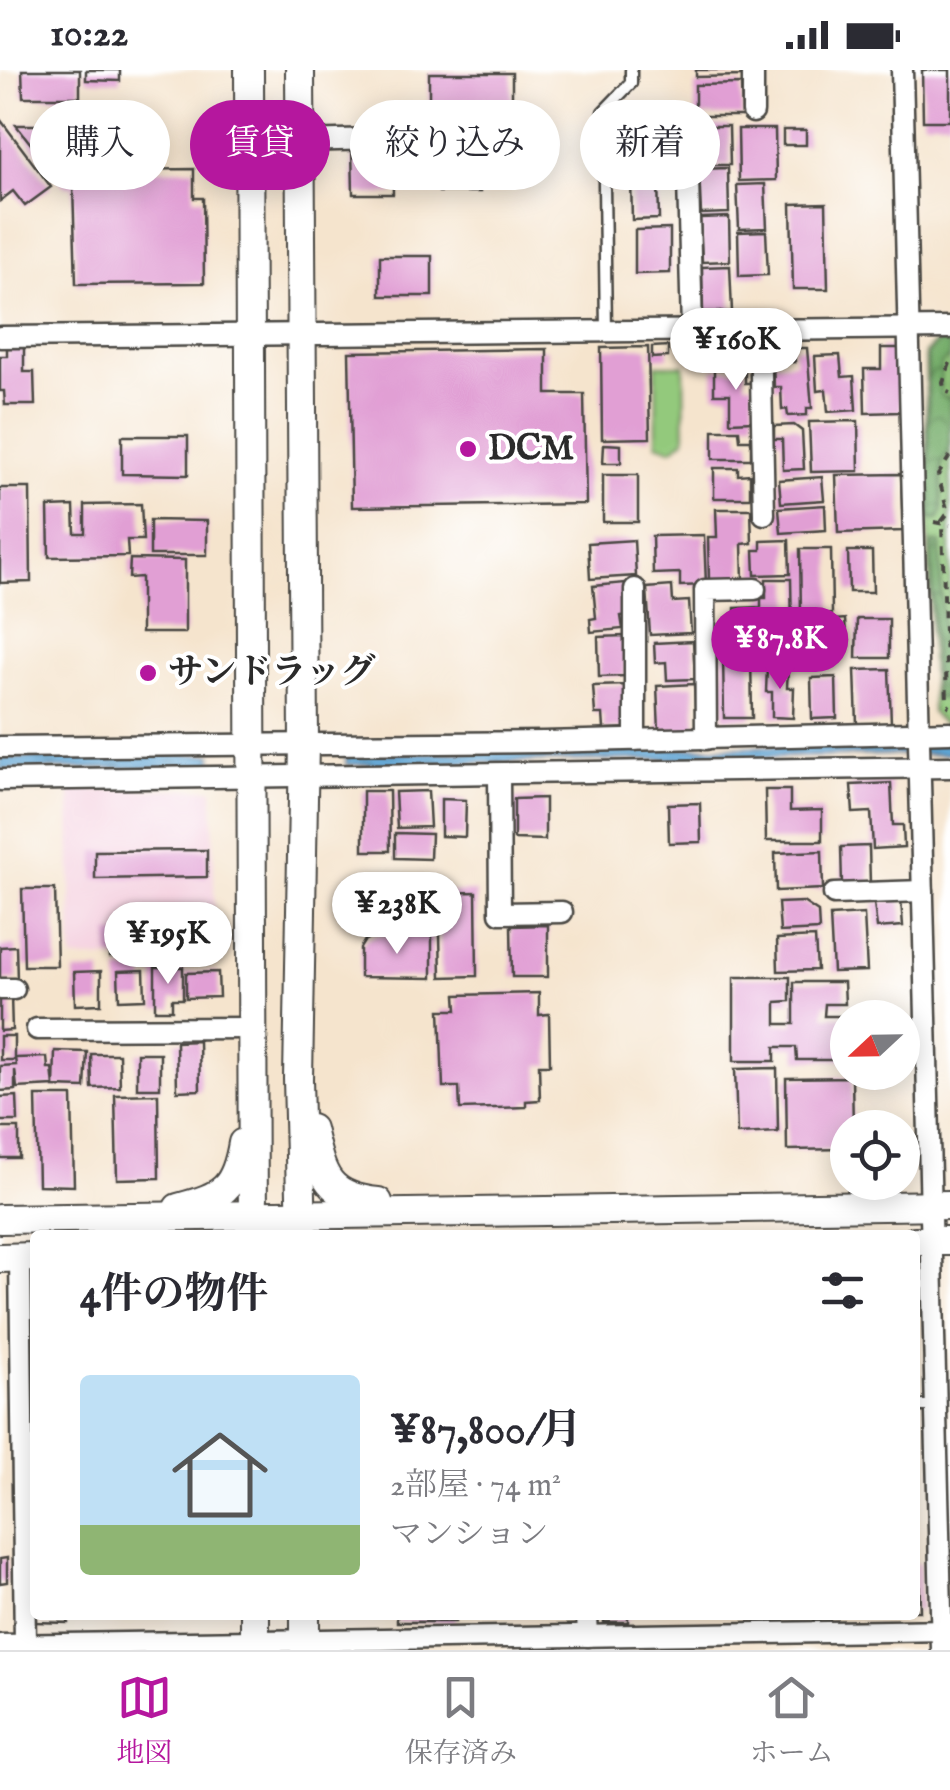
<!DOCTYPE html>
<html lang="ja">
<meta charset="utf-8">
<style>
:root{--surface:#fff;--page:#f7f7f7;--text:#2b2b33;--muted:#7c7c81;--line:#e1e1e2;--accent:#b5179e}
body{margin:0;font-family:"IM FELL English","Noto Serif JP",serif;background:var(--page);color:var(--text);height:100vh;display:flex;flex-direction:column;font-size:38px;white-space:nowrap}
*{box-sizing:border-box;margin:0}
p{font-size:32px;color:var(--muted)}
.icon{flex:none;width:55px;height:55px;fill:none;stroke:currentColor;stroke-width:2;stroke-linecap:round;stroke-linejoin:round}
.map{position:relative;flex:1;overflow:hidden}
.sheet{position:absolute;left:30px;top:1160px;width:890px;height:390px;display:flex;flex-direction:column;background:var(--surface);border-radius:10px;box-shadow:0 5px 25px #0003}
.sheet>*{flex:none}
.guide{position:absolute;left:30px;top:30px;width:890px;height:90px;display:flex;gap:20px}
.needle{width:65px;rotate:248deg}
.buttons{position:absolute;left:830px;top:930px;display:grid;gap:20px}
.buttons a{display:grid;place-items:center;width:90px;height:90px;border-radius:50%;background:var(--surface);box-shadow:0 5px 25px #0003;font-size:50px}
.price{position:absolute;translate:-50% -85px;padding:0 22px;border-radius:35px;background:#fff;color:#222;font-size:32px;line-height:65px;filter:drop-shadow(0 2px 5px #0008)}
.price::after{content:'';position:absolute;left:50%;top:60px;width:30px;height:22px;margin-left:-15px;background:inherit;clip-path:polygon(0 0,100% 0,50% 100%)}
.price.on{background:var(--accent);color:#fff}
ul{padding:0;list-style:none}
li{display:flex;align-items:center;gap:30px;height:250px;padding:0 50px}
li+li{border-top:2px solid var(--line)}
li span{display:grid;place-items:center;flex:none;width:280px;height:200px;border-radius:10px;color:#555}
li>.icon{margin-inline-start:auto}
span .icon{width:120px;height:120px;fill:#fffc;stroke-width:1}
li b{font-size:42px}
h2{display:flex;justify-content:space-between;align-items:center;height:120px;padding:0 50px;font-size:42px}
.tag{padding:0 35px;border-radius:45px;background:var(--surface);box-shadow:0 5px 25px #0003;font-size:35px;line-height:90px}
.tag.on{background:var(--accent);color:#fff}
.status{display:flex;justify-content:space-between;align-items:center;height:70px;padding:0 50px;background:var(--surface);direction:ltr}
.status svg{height:28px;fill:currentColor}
.menu{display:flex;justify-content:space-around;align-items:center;height:140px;border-top:2px solid var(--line);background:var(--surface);font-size:28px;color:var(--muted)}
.menu a{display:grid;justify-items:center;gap:5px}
.menu .on{color:var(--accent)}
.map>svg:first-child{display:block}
</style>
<div class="status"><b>10:22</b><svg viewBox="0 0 49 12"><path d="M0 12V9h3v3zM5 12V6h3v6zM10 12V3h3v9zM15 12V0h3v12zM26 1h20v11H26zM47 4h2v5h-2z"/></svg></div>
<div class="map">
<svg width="950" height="1580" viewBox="0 0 950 1580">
<defs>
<pattern id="forest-crowns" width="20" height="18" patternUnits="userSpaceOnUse" patternTransform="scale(2.5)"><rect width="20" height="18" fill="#76ad6b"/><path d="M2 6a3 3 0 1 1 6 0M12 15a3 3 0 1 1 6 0" fill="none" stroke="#618d58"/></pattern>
<pattern id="water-ripples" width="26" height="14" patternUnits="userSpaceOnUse" patternTransform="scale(2.5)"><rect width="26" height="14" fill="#5ea5d5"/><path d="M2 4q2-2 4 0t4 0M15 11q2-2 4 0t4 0" fill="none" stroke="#4e87ad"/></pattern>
</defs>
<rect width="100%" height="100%" fill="#fff"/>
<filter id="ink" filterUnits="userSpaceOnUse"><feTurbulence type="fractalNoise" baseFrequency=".01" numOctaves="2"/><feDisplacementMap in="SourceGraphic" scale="20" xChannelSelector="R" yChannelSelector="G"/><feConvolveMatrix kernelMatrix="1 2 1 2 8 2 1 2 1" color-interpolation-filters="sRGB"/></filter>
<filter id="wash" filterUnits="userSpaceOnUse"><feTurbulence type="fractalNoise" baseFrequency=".0048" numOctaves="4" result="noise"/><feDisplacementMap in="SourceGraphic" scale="40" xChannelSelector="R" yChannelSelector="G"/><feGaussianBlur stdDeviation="2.25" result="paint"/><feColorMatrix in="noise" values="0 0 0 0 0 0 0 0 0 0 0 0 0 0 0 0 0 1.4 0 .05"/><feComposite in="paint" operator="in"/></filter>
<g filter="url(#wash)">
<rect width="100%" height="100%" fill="#f5e4cd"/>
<path fill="#f4cfde" d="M213 719 215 888 72 889 70 720Z"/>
<g fill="#93c97b" stroke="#5f7a53" stroke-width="2.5">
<path d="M950 270V653H942L932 643 925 283 937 271Z"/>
<path d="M656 295H684L685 369 672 379 657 374Z"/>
</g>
<g fill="url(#forest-crowns)" stroke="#506c4b" stroke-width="2.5">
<path d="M937 273H950V287L941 294V325L950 329V379L942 393V442L938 449H931L927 284Z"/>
<path d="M932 473H940L944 628H935Z"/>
</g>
<g fill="url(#water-ripples)" stroke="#446880" stroke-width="2.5">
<path d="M950 673V684L346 695V684Z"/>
<path d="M212 684V697L0 700V688Z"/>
</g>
<g id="blocks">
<g fill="#e19fd4">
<path d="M22 0H80V27H23Z"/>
<path d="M86 0H120V11L86 10Z"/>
<path d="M696 0H742V6L696 7Z"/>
<path d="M922 0H950V51H923Z"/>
<rect x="429" y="3" width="83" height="54"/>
<path d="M741 14 742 46H695V15Z"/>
<path d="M0 49 51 117 25 136 13 121 0 131Z"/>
<path d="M16 55H117V100L194 99V128H203L204 213 76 214 73 116H64Z"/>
<path d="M681 56H729L730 95H700V89L681 88Z"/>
<path d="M738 59H775L776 110 739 111Z"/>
<rect x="783" y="60" width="23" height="15"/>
<path d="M633 62H663L662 103H632Z"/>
<path d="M439 75H479L480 122H439Z"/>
<path d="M352 77H392L393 124H353Z"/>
<path d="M728 98 729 143 701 144 699 99Z"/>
<path d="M631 110H658L659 149 632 150Z"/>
<path d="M765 114 767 158 739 159 737 115Z"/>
<path d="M826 133 828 219H793L791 134Z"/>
<path d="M729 147 730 191 702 192 700 148Z"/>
<path d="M670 159V203L635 204V160Z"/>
<path d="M766 161 768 205 739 206 738 162Z"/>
<rect x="380" y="186" width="52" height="40"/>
<path d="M730 196 732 242H703L702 197Z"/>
<path d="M668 276V287L652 288V277Z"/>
<path d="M648 277 650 368 602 369 601 278Z"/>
<path d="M7 278H24V302H34L35 335H5L4 321H0V286H7Z"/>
<path d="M794 278H807L812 338H807V345L788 346 787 339 782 340 781 317H774L773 293 795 292Z"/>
<path d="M881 278H899L901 342 865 343 864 299H881Z"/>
<path d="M547 279V324H584L586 434 352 437 349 282Z"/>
<path d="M840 285 842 307 854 306 856 340 828 342 826 320 817 321 815 286Z"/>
<path d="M714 299H745V313H753L754 351 730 352V324H714Z"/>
<path d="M858 351 859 401 811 402 809 352Z"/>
<path d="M794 355 802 361 804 399 783 400 782 369H774V356Z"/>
<path d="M713 360H739L740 370H751V389H713Z"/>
<path d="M122 366H188V405L122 404Z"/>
<path d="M604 374 621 375V393H603Z"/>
<path d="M714 398H738V405L750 404V428H714Z"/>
<path d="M901 404 903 461 838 463 836 405Z"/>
<rect x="603" y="405" width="35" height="47"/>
<path d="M822 407 824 430 781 433 779 410Z"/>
<path d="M0 418H30L31 512 0 513Z"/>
<path d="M141 434 143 470H127L128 486 49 487 48 437 74 436 75 463H85V435Z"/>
<path d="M825 435 826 460 781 463 779 438Z"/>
<path d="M716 439H751L752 473 742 474 743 511H709L708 467H717Z"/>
<path d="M150 450 207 451V485H150Z"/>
<path d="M704 465 706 515 680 516V503L653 504 652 466Z"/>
<path d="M634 470 636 506 590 509 588 473Z"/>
<path d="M789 470 790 504 755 505 754 480H761V471Z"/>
<path d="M800 479H831L832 544 801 545Z"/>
<path d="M848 481H872L873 522H849Z"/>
<path d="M130 489 185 490V563H141V507L129 508Z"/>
<path d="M766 509H791L792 559 735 560V538L761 537V528H766Z"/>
<path d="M625 513 628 545 621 546 623 559 591 562 590 549 596 548 593 516Z"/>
<path d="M672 516 673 532 689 531 691 563 650 565 647 518Z"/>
<path d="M845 549 846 566 832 567 833 581 791 584 790 568 800 567 799 553Z"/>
<path d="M857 549H889V588H856Z"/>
<path d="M714 561H727L728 581H714Z"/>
<path d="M624 566 625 606 599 607 598 567Z"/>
<path d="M761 566H783V595H760Z"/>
<path d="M693 571 695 609 667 610 666 592 655 593 654 573Z"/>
<path d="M723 584H751L752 648H724Z"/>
<path d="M767 597H788L787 618H794L793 648 772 647V622H766Z"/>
<path d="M889 599 891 653 857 654 855 600Z"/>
<path d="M836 607 837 648 812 649 811 608Z"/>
<path d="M694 614 696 659 659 661 657 616Z"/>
<path d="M629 615 631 658 604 659 603 644H595L593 616Z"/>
<path d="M891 713 893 755H903L904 777 873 779 871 742 853 743 851 715Z"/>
<path d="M765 720H790V741L822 740V771H766Z"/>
<path d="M363 721H389L390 781H363Z"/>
<path d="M428 721 430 757 397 758 395 722Z"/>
<path d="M545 728V770L514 769V729Z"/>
<path d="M441 729 466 730 465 767 441 766Z"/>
<path d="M700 733 701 772 669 773 668 734Z"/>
<path d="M395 763 431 764 430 789 395 788Z"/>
<path d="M869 776 870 814 842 815 841 777Z"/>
<path d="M207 780V807L95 809V781Z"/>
<path d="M822 781 823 819 776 821 775 783Z"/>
<path d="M22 819H55L57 896H24Z"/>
<path d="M476 822 477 906 441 907 439 823Z"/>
<path d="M901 830 903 856 877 858 874 833Z"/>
<path d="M803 832 818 842 819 860 780 862 778 833Z"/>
<path d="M864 844 867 901 833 902 830 846Z"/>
<path d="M548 855V907H512L511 856Z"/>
<path d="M207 863 208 887H109V864Z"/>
<path d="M376 865 432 866V908L360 907V878L365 870Z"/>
<path d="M815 867 817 900 778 901 777 869Z"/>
<path d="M16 876 17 910 0 911V877Z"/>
<path d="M155 897H183V929H172V940H155Z"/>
<path d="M144 900 145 929 119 930 118 901Z"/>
<path d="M101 901V934L75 935 74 902Z"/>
<path d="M218 902 219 927 186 928V903Z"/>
<path d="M734 907H790V931L776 932V954H794V912H844L845 934H825L824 946H848V990H797L796 977H775V991H734Z"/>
<path d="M539 923V945L549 944 550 995H539L540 1030 526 1031V1037L460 1039 459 1017H443L440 940H457L456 925Z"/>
<path d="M11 926 12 960 0 961V927Z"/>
<rect x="0" y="966" width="14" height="24"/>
<path d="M199 971 200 1020 177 1021 176 972Z"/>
<path d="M55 981 87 982 85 1018 54 1017Z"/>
<rect x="137" y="983" width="23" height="35"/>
<path d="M91 984H119L120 1017 92 1018Z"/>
<path d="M47 987 48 998H52L54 1016 17 1018 15 1000V1020L0 1021V996L16 995 15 988Z"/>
<path d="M777 998 778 1062 737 1064 735 999Z"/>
<path d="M852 1007 853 1058H848V1079L787 1080 786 1008Z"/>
<path d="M158 1024 159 1108 117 1109 115 1025Z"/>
<path d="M17 1026 18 1051H0V1027Z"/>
<path d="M36 1026H72L74 1116 38 1115Z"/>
<rect x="0" y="1058" width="19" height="30"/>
<path d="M7 1488V1512L0 1513V1489Z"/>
<path d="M915 1493H919L920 1541H915Z"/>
<path d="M36 1545H68V1553L36 1552Z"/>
<path d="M397 1545H454L455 1552H397Z"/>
<rect x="604" y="1545" width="24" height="7"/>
</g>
</g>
</g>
<g filter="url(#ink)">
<use href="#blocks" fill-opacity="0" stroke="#494743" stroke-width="2.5"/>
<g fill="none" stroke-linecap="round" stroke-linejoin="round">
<g stroke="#494743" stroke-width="15">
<g id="service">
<path d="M606 261 603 42 631 13V0"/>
<path d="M915 1336H936"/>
</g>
</g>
<g stroke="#494743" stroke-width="25">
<g id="minor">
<path d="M753 0V42"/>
<path d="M902 0 942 1580"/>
<path d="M300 71 453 67"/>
<path d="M688 109 692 260"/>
<path d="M760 260 764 444"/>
<path d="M0 267 950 258"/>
<path d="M635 519V670"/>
<path d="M706 669 705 520 755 519"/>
<path d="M0 677 544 672 950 662"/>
<path d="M499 704 500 843 562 842"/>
<path d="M0 710 950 697"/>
<path d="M834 824 923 821"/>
<path d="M0 919H14"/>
<path d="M37 959 252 958"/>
<path d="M20 1188 25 1574"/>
<path d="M587 1545 588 1566"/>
<path d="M0 1575 950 1560"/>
</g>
</g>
<g stroke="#494743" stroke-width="32">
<g id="tertiary">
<path d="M249 0 253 1165"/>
<path d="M300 0 304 673 298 1009 302 1165"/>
<path d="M311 1059C322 1105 326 1127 378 1132"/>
<path d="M178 1138C223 1126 235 1120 243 1073"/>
<path d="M0 1149 950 1135"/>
<path d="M915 1171H950"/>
<path d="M0 1188 35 1187"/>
<path d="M255 1545V1580"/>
<path d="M305 1545V1580"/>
</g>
</g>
<g stroke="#494743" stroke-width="4" stroke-dasharray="8 8" stroke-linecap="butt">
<path d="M950 293 943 313 945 321 950 323"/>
<path d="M950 386 938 405 948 443 942 451 947 634 950 637"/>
<path d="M934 452 950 455"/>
</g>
<use href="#service" stroke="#fff" stroke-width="10"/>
<use href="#minor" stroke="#fff" stroke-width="20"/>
<use href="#tertiary" stroke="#fff" stroke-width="28"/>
</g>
</g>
<g fill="#b5179e" stroke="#fff" stroke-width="4">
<circle cx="468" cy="379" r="10"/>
<circle cx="148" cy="603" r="10"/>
</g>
<g text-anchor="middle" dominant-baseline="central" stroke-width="8" stroke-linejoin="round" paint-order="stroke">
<g font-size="35" font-weight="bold" fill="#2b2b2b" stroke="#fff" text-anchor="start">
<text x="488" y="379">DCM</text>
<text x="168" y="603">サンドラッグ</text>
</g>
</g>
</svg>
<div class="buttons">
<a><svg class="needle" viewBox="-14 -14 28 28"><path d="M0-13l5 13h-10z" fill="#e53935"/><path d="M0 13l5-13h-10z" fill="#7c7c81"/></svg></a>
<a><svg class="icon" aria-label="locate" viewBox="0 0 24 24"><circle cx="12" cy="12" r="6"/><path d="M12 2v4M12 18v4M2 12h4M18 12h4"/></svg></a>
</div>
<b class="price" style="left:736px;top:323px">¥160K</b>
<b class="price on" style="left:780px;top:622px">¥87.8K</b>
<b class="price" style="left:397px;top:887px">¥238K</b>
<b class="price" style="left:168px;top:917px">¥195K</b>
<div class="guide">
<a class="tag">購入</a>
<a class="tag on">賃貸</a>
<a class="tag">絞り込み</a>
<a class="tag">新着</a>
</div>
<section class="sheet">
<h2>4件の物件<svg class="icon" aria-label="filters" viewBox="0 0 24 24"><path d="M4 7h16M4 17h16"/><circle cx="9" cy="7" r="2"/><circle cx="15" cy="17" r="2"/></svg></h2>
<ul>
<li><span style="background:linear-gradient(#bfe0f5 75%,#8fb573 0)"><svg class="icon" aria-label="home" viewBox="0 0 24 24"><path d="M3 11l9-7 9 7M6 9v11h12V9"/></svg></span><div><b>¥87,800/月</b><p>2部屋 · 74 m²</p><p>マンション</p></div></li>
</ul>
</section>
</div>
<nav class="menu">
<a class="on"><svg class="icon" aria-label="map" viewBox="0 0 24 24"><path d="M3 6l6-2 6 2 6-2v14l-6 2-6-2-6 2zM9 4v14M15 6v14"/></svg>地図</a>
<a><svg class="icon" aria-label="saved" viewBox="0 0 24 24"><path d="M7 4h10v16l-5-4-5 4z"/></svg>保存済み</a>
<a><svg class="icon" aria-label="home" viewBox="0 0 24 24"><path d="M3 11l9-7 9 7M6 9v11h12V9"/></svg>ホーム</a>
</nav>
